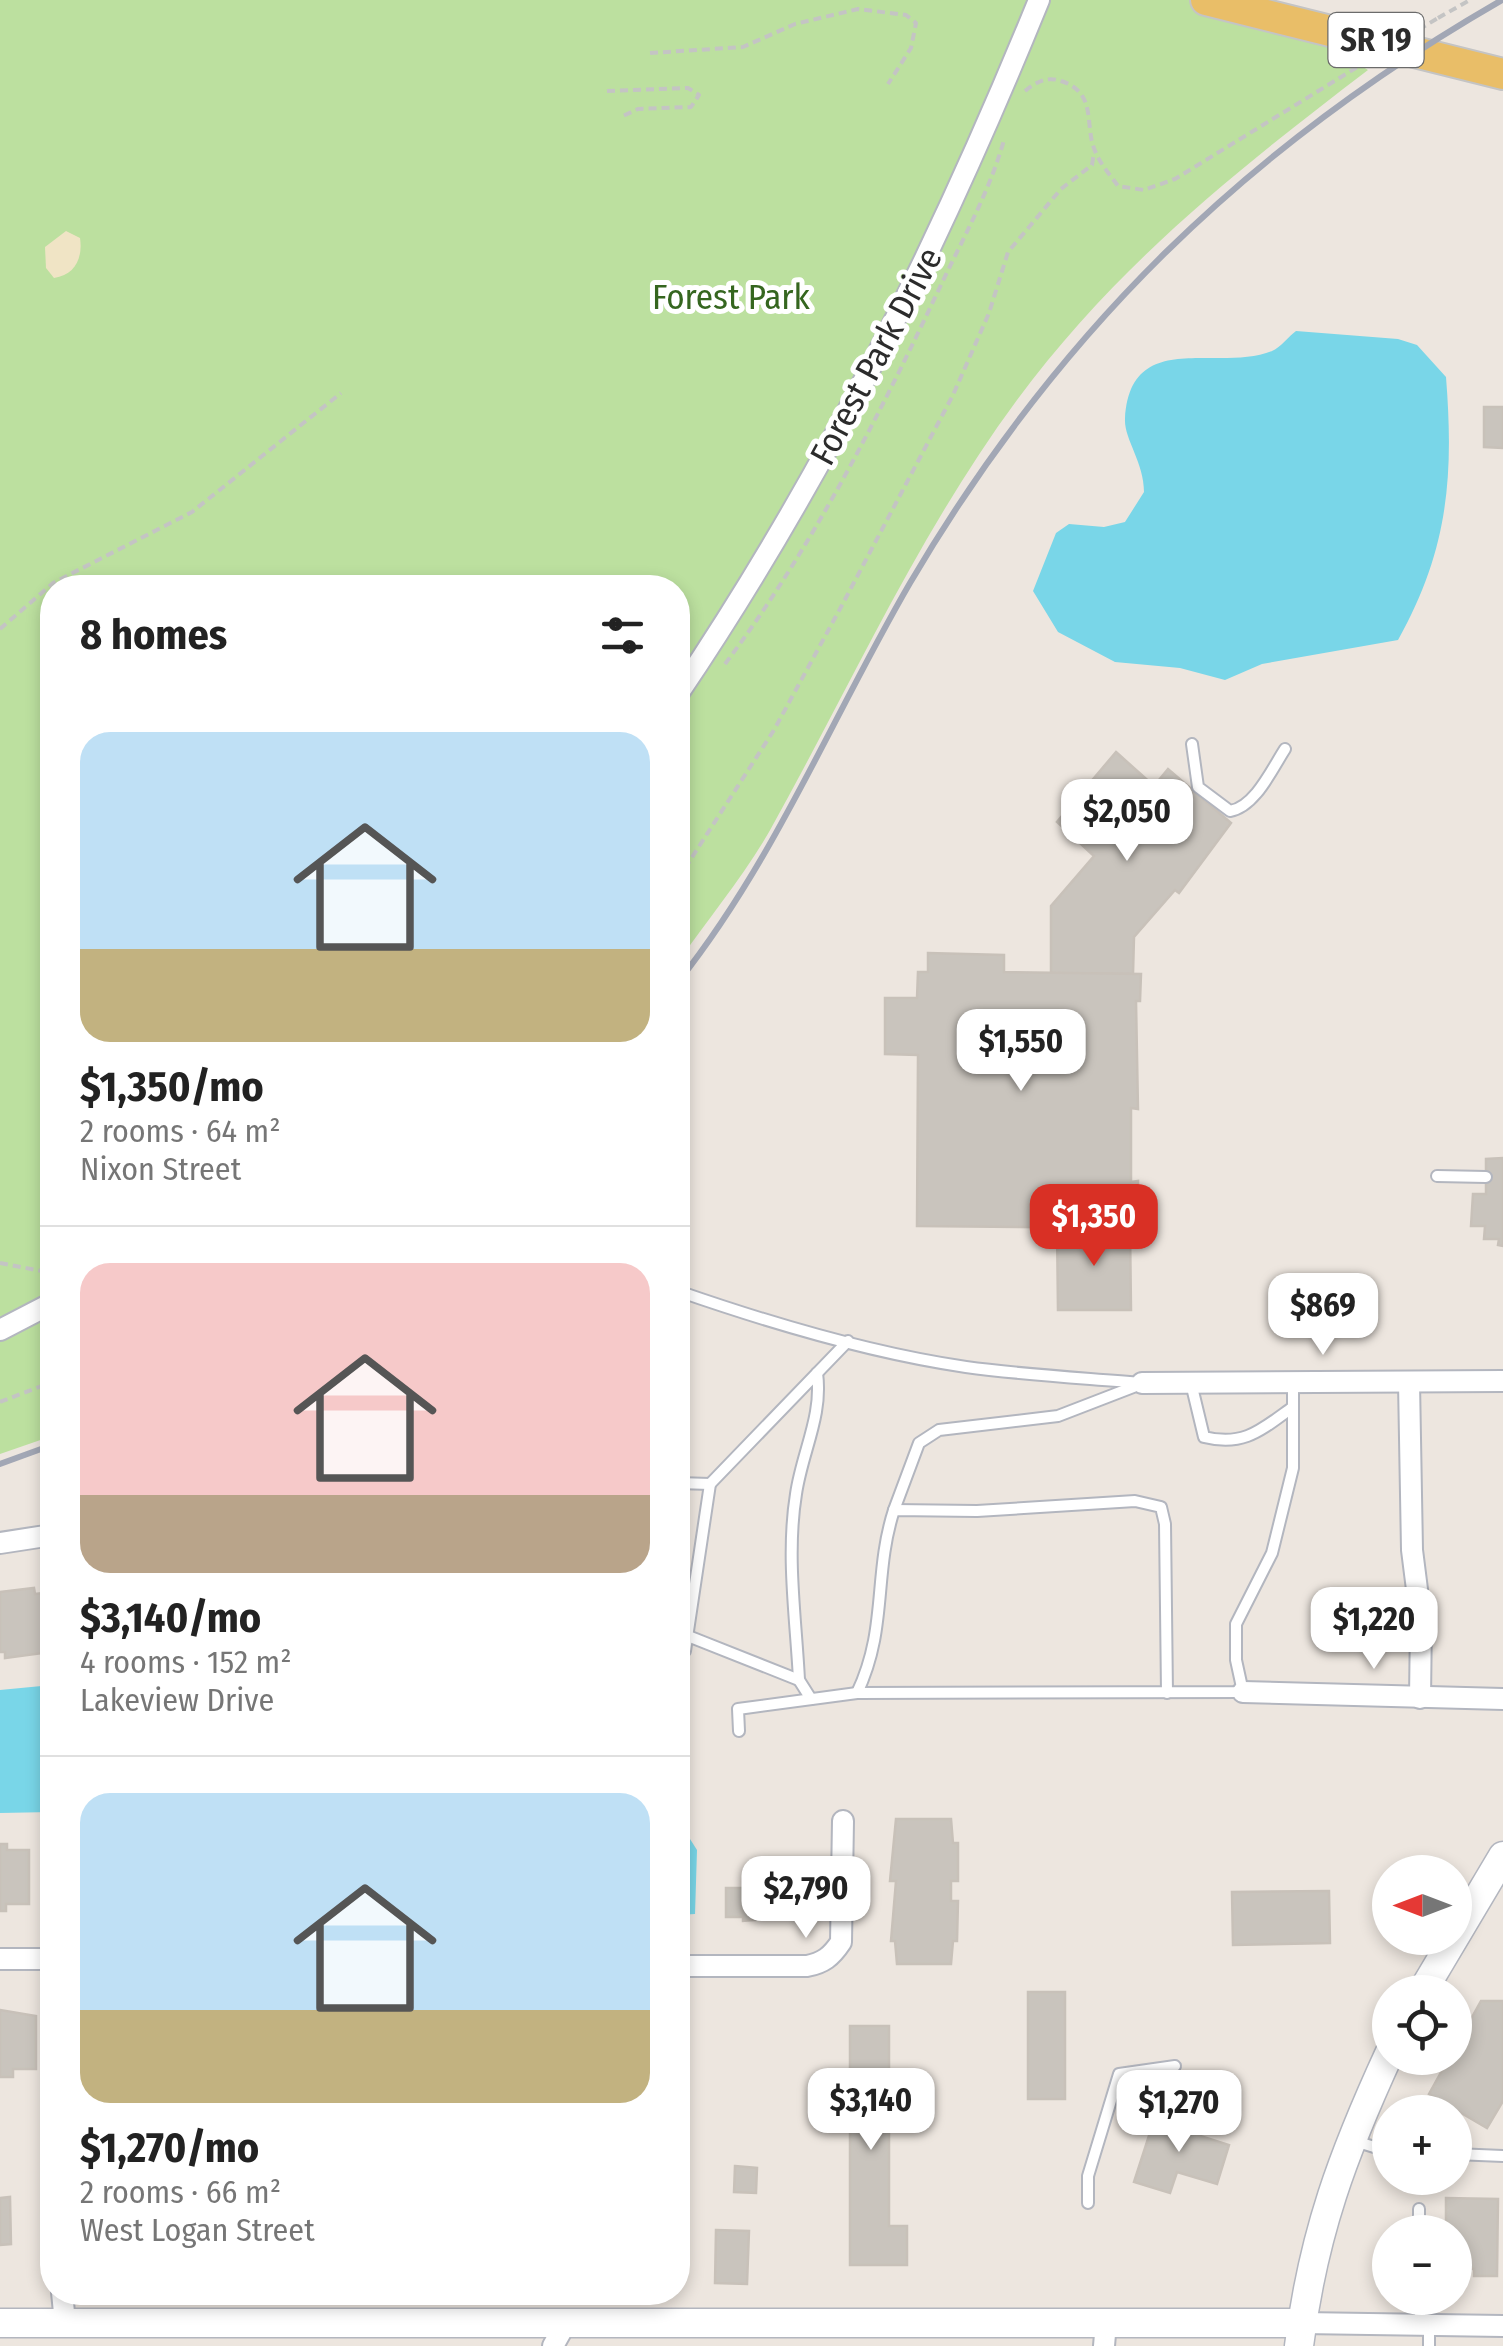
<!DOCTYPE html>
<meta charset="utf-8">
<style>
:root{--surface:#fff;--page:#f6f6f6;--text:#222;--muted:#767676;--line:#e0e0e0;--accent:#d93025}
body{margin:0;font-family:"Fira Sans Condensed",sans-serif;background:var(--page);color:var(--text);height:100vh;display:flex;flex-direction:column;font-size:38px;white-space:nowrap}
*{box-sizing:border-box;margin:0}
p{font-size:32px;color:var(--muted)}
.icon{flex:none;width:55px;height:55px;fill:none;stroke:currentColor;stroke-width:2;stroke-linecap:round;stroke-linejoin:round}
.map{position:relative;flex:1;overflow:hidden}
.details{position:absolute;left:40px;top:575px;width:650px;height:1730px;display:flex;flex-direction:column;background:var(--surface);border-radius:40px;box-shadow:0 5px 15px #0003}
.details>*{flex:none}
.needle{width:65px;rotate:270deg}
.controls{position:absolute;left:1372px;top:1855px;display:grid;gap:20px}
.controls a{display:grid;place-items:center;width:100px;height:100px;border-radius:50%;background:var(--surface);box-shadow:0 5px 15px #0003;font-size:50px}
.price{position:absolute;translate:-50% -85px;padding:0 22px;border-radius:20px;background:#fff;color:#222;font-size:32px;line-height:65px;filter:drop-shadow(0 2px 5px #0008)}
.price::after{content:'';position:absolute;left:50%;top:60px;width:30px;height:22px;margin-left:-15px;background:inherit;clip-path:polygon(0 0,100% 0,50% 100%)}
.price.selected{background:var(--accent);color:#fff}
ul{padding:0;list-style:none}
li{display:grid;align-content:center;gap:20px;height:530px;padding:0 40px}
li+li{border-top:2px solid var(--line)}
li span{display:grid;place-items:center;height:310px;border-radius:30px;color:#555}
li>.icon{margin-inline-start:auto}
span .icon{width:180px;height:180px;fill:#fffc;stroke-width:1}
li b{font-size:42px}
h2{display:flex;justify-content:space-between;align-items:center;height:120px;padding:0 40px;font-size:42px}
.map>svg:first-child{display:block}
</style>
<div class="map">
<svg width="1503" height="2346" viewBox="0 0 1503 2346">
<rect width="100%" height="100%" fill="#ede6df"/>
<path fill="#bce09f" d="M0 0H1193L1282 17 1368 70C1237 170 1117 265 1017 400 918 534 850 687 769 832 743 877 708 919 678 962V588H52V1436L0 1454Z"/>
<path fill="#f0e4c5" d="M66 231 80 238C83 258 75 275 54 278L46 268 45 247Z"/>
<g fill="#79d6e8">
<path d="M1296 331 1398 339 1417 345 1446 377C1454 477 1448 551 1398 640L1262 664 1225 680 1180 668 1115 662 1058 632 1033 591 1056 533 1069 524 1104 527 1125 522 1144 492C1144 462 1124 439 1125 419 1130 327 1218 373 1272 351 1280 348 1289 336 1296 331Z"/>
<path d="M52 1685V1812L0 1813V1690Z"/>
<path d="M679 1836 690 1839 697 1850 695 1914 678 1915Z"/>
</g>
<g fill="#c9c4bd" stroke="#c8c1b9" stroke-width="2.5">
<path d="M1484 407H1503V448L1484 447Z"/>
<path d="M1116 752 1154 786 1168 769 1231 823 1179 893 1175 890 1134 937 1133 974 1051 973V906L1094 856 1057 822Z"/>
<path d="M928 953 1004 955V972L1141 974 1140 1001H1136L1138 1109 1131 1108V1182L1138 1181V1228L917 1226 918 1055 885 1054V998H917L918 972H928Z"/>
<path d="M1503 1158V1246L1498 1245 1499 1239H1484L1485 1226H1471L1473 1194H1486V1159Z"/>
<path d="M1057 1227 1130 1228 1131 1310H1058Z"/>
<path d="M34 1588 35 1594 52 1592V1644L42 1646 43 1653 5 1658V1652H0V1592Z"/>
<path d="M896 1819H951L953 1843H958V1881H951V1901H958L957 1941H953L951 1964H897L895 1941H891L896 1881H890Z"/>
<path d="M0 1844H7V1850H29V1904H6V1911H0Z"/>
<path d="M726 1888H789V1917L743 1921V1917H726Z"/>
<path d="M1329 1891 1330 1943 1233 1945 1232 1892Z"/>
<rect x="1028" y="1992" width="37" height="107"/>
<path d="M1481 2001H1503V2101L1487 2128 1429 2094 1449 2058H1455V2048Z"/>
<path d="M0 2010 36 2016V2069H13V2077H0Z"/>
<path d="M850 2026H889V2226H907V2265H850Z"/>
<path d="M1156 2114 1193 2126 1191 2133 1229 2145 1217 2184 1177 2172 1170 2193 1134 2182Z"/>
<path d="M735 2166 757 2168 756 2193 734 2192Z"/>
<path d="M10 2197 11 2244 0 2245V2198Z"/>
<path d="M1446 2198 1498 2199 1497 2276H1474V2269H1455V2232L1446 2226Z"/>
<path d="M716 2230 749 2231 747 2284 715 2283Z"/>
</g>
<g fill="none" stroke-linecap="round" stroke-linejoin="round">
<g stroke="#b3b6bf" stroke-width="14">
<g id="lane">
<path d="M1192 744 1198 787 1230 811C1255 807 1272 769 1285 749"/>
<path d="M1437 1176 1486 1177"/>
<path d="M678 1291C770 1323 869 1353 966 1367 1024 1375 1084 1378 1142 1383"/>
<path d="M1191 1383 1204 1437C1244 1447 1261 1430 1293 1407"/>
<path d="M678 1483 710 1484 848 1341"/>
<path d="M894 1510 919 1443 939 1430 1058 1416 1141 1384"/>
<path d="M688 1636 799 1680"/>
<path d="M678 1658 685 1651 710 1484"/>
<path d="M857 1693C888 1628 873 1575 894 1510L977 1511 1135 1501 1161 1507 1165 1524 1167 1693"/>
<path d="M811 1699 799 1680C796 1619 786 1555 796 1494 802 1452 823 1416 817 1373"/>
<path d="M739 1731 738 1709 857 1693 1243 1692 1236 1660V1624L1272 1553 1293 1468V1383"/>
<path d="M1355 2141 1390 2152"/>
<path d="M1455 2154 1503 2156"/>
<path d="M1088 2203V2176L1119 2074 1175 2066"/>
<path d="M1419 2209V2232"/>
<path d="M1420 2298V2324"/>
<path d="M1429 2325V2346"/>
</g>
</g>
<g stroke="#b3b6bf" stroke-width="24">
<g id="street">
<path d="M678 694C825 476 940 243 1039 0"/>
<path d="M0 1330 52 1303"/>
<path d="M1409 1382 1412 1550 1421 1621 1420 1698"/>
<path d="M1142 1383 1503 1381"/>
<path d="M0 1543 52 1535"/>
<path d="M1243 1692 1503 1699"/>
<path d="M0 1959H52"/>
<path d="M678 1966H807C823 1963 831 1957 841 1942L843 1821"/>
<path d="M62 2292 65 2323"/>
<path d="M1302 2323 1503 2326"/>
<path d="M553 2346 567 2321"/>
<path d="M1104 2346 1106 2322"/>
</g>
</g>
<g stroke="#b3b6bf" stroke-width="31">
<g id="secondary">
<path d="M1422 1992 1503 1856"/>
<path d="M0 2323H1302"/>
<path d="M1299 2346C1313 2234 1343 2154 1390 2052"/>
</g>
</g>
<g stroke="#c4c4c4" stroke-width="34">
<path id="primary" d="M1206 0 1503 74"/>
</g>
<g stroke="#c4c4c4" stroke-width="4" stroke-dasharray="8 5" stroke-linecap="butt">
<path d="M1438 18 1470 0"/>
<path d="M650 53 743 47 795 24 858 9 906 15 916 23 911 48 888 84"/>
<path d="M607 91 688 88 699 95 691 107 638 109 623 116"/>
<path d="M1025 91C1036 82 1047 76 1061 81 1099 93 1083 127 1096 153 1101 165 1111 176 1118 186L1144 190 1175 179 1359 66"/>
<path d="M0 629 53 583 192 512 341 393"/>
<path d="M725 664C811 550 879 416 940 287 963 238 989 193 1004 140"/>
<path d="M678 728 689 712"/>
<path d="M678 879 774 730 841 607 953 395 989 313 1008 252 1061 189 1092 165 1094 152"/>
<path d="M0 1263 52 1273"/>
<path d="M0 1402 52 1382"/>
</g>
<use href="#lane" stroke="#fff" stroke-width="10"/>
<use href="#street" stroke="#fff" stroke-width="20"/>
<use href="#secondary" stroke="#fff" stroke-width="28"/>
<use href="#primary" stroke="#e9be68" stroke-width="30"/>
<g stroke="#a2a7b5" stroke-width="6">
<path d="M678 982C775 860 832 717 910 583 1058 331 1248 146 1502 0"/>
<path d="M0 1464 52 1445"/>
</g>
<path stroke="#c4c4c4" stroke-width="4" stroke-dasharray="8 5" stroke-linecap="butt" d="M1363 63 1438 18"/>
</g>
<g text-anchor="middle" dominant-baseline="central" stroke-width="10" stroke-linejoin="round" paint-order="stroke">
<rect fill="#fff" stroke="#6b6b6b" stroke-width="2.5" x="1328.5" y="13" width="95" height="54" rx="8"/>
<g font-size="32" font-weight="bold" fill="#2c2c2c">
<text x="1376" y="40">SR 19</text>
</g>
<g font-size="35" fill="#35661f" stroke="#fff">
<text x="731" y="297">Forest Park</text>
</g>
<g font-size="35" fill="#2c2c2c" stroke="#fff">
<text transform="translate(876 356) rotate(-62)">Forest Park Drive</text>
</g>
</g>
</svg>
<div class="controls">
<a><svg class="needle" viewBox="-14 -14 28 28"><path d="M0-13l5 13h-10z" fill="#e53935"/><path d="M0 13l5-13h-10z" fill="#767676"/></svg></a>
<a><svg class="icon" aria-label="locate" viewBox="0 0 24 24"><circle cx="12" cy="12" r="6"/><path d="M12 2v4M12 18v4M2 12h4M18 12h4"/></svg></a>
<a>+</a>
<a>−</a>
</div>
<b class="price" style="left:1127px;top:864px">$2,050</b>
<b class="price" style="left:1021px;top:1094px">$1,550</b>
<b class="price selected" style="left:1094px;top:1269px">$1,350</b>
<b class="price" style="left:1323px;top:1358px">$869</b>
<b class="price" style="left:1374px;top:1672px">$1,220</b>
<b class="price" style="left:806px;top:1941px">$2,790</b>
<b class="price" style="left:871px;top:2153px">$3,140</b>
<b class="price" style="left:1179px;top:2155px">$1,270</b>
<section class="details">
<h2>8 homes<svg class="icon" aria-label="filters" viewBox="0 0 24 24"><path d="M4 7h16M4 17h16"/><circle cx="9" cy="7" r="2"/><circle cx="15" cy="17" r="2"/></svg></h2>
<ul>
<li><span style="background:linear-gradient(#bfe0f5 70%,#c2b280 0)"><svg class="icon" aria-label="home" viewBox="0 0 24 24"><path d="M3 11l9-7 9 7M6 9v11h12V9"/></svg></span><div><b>$1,350/mo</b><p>2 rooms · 64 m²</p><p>Nixon Street</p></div></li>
<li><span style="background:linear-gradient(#f6c9c9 75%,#b9a48a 0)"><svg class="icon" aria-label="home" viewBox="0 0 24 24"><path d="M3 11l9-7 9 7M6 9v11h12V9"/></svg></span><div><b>$3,140/mo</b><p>4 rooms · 152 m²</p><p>Lakeview Drive</p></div></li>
<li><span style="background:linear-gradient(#bfe0f5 70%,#c2b280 0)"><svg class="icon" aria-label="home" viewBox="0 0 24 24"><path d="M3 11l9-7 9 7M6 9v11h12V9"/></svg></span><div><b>$1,270/mo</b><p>2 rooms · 66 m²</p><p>West Logan Street</p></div></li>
</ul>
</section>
</div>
